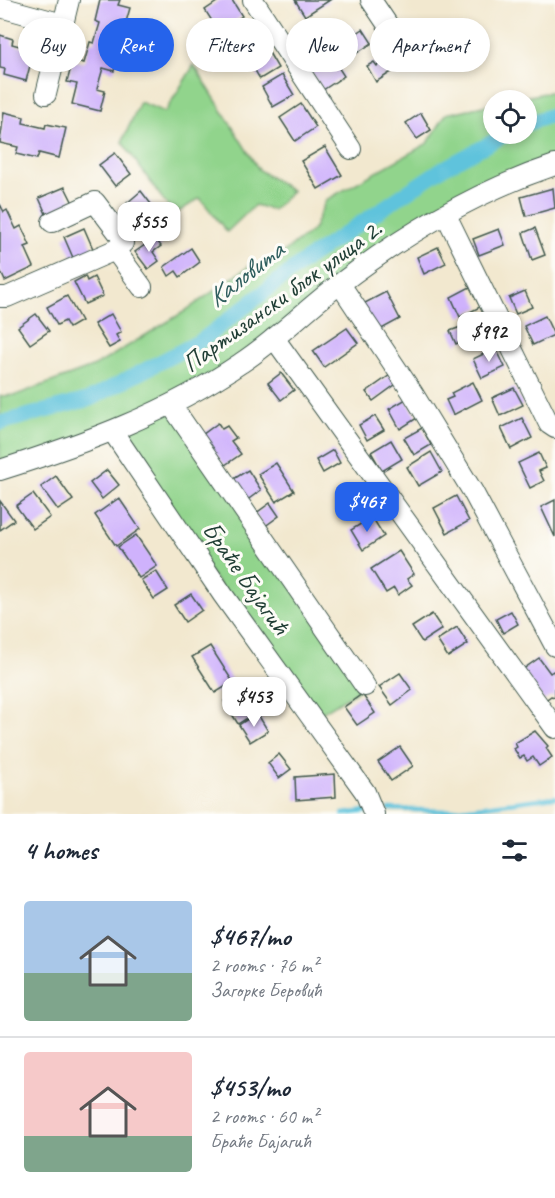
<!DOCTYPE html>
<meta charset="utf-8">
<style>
:root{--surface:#fff;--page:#f6f6f7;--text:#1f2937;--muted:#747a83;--line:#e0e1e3;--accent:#2563eb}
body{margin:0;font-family:Caveat,sans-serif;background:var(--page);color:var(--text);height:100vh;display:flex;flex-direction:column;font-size:22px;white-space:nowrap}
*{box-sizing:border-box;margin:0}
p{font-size:20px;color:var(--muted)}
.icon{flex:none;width:33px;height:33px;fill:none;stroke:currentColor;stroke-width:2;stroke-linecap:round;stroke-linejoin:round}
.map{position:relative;height:814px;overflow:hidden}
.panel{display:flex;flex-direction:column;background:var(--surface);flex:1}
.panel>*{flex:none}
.guide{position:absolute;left:18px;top:18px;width:519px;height:54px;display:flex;gap:12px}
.tools{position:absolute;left:483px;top:90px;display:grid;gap:12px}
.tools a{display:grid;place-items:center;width:54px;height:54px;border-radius:50%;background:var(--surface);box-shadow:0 3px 9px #0003;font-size:30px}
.price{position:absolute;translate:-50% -51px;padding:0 14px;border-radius:12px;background:#fff;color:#222;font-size:20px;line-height:39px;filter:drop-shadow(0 2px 3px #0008)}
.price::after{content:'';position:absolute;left:50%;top:36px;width:18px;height:14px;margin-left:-9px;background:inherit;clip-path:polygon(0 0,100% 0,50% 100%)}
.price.on{background:var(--accent);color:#fff}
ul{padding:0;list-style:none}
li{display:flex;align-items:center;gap:18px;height:150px;padding:0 24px}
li+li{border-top:2px solid var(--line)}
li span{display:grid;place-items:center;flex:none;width:168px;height:120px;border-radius:6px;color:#555}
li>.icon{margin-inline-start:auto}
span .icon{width:72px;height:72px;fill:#fffc;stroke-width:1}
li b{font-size:26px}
h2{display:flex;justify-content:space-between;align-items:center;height:72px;padding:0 24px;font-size:26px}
.chip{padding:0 21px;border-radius:27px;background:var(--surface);box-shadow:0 3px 9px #0003;font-size:21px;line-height:54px}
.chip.on{background:var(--accent);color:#fff}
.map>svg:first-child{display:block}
</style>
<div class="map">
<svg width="555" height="814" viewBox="0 0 555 814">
<rect width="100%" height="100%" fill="#fdfcf7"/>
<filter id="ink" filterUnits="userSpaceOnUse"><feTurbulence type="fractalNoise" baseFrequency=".0167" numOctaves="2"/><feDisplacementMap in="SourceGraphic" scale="12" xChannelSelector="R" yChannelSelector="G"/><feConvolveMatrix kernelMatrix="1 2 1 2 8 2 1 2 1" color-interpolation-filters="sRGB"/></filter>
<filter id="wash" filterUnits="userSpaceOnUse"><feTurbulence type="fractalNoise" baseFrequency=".008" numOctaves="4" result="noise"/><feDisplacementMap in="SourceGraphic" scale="24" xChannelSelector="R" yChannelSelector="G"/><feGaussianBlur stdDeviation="1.35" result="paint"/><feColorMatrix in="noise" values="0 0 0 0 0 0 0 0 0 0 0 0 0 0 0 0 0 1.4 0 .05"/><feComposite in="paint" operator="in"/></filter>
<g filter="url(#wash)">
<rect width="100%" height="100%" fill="#f2e8cf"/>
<g fill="#91d48c" stroke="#588860" stroke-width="1.5">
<path d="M194 65 259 170 292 191 273 210 255 205 227 232 200 198 174 215 122 142 140 102 165 112Z"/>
<path d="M555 91V157L446 215 172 406 365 686 312 719 113 432 0 467V396L16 395 95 366 182 313 251 265 258 271 313 230 326 200 428 143 446 114 493 104 494 134H526V100H510Z"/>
</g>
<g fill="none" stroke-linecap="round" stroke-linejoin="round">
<g stroke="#5ec3dc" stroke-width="4.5">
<path d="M389 809 446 811 555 797"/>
<path d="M343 814 367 811"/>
</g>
<g stroke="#5ec3dc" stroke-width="15">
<path d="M526 124 555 114"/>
<path d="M0 423 90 399 202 340 307 259 440 170 507 134"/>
</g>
</g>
<g id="blocks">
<g fill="#cfb2fc">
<path d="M100 0H120L118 5 130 8 124 29 131 31 126 52 120 50 114 71 103 68 97 89 105 91 100 111 72 104 77 84 67 82 73 60 84 63 90 42 94 43 100 23 95 21Z"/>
<path d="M220 0H232L242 16 219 32 205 10Z"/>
<path d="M295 0H330L305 16Z"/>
<path d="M249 29 261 46 236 62 225 44Z"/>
<path d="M354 29 357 33 363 29 372 43 354 55 342 37Z"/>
<path d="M0 35 13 39 12 44 34 50 26 81 4 75 5 69 0 68Z"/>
<path d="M268 51 278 68 260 79 250 62Z"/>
<path d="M329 53 344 76 323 90 308 67Z"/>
<path d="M386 60 393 71 376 82 367 66 374 62 377 66Z"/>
<path d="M282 75 294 95 273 107 262 87Z"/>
<path d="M301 104 316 127 295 141 280 118Z"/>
<path d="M4 112 24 117 23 123 45 128 46 124 66 128 59 158 39 153 37 159 16 154 18 147 0 143Z"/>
<path d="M421 113 431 130 417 139 406 123Z"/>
<path d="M325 147 342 175 318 189 301 161Z"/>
<path d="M115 153 131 174 115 186 99 165Z"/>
<path d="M65 187 74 205 47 216 39 198Z"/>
<path d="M553 188 555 208 526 216 521 197Z"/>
<path d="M141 191 161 217 146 228 127 203Z"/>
<path d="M0 204 4 212 7 210 16 229 21 226 30 245 25 247 34 267 5 281 0 270Z"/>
<path d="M84 228 94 251 74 260 64 237Z"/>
<path d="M535 228 545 255 532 260 523 233Z"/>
<path d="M499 229 505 245 479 255 473 239Z"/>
<path d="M155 238 161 246 153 252 159 261 148 269 135 252Z"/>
<path d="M438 247 446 263 424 274 417 257Z"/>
<path d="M191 248 200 262 180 277 176 271 169 276 164 267Z"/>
<path d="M85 276 87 281 94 277 103 296 85 304 74 282Z"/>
<path d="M470 287 480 307 460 317 451 297Z"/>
<path d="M525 291 532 307 516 314 509 298Z"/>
<path d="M386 292 400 319 376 332 361 305Z"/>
<path d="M67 296 81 321 69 328 65 321 57 325 47 307Z"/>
<path d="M36 314 49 331 30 344 18 327Z"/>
<path d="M111 314 121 332 116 335 120 342 109 348 94 324Z"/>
<path d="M545 316 554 335 533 345 524 326Z"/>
<path d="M482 319 487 329 456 344 450 331Z"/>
<path d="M347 328 358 343 324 367 313 351Z"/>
<path d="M496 348 505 367 482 378 473 359Z"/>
<path d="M281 373 294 390 281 400 268 383Z"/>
<path d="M393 373 399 382 373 401 366 392Z"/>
<path d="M473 382 482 400 453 415 446 400 453 397 451 393Z"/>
<path d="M514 388 523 405 500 416 492 398Z"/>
<path d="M406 399 417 418 400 429 389 409Z"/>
<path d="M375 416 384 430 367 440 359 425Z"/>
<path d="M522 418 532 438 511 449 501 428Z"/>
<path d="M218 423 222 429 227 426 236 438 231 441 241 454 225 465 202 435Z"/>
<path d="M422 428 431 445 414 455 404 438Z"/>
<path d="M391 440 402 459 382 471 371 452Z"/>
<path d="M333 450 340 463 323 473 316 460Z"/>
<path d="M431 452 442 472 418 486 407 467Z"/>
<path d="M539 453 546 468 539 471 544 481 530 488 518 463Z"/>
<path d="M276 463 294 491 276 502 258 474Z"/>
<path d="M107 470 119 485 102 499 90 483Z"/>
<path d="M248 470 261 490 246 501 232 480Z"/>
<path d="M56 476 73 500 58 510 41 487Z"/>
<path d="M33 494 50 517 33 529 16 506Z"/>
<path d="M456 496 469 521 447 533 434 508Z"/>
<path d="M119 498 140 529 116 546 95 515Z"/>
<path d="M555 500V537L541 507Z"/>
<path d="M0 501 14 520 0 530Z"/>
<path d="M270 503 279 516 264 527 255 514Z"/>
<path d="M372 517 384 536 363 550 351 530Z"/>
<path d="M136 535 157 566 139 578 118 547Z"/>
<path d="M399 551 414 574 407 579 412 585 398 595 394 588 386 593 371 569Z"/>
<path d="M156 571 168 590 154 599 141 580Z"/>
<path d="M191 594 202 610 185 622 174 605Z"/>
<path d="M511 611 518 624 503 633 496 619Z"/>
<path d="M432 614 442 629 422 642 412 627Z"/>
<path d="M457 627 468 644 448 657 437 640Z"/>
<path d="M210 646 233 682 215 693 192 657Z"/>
<path d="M539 658 550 673 553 671 555 674V697L551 696 544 701 522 670Z"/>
<path d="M400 673 412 690 392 705 379 687Z"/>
<path d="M246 687 260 710 238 724 224 701Z"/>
<path d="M362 694 375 713 357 725 344 707Z"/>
<path d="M257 713 268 731 250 742 239 725Z"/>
<path d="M535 731 548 746 546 748 552 757 539 766 533 757 527 761 524 756 520 758 514 749 517 747 515 743Z"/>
<path d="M400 747 413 766 391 781 378 762Z"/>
<path d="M279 754 291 769 279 778 268 763Z"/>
<path d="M335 774 336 797 296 800 295 777Z"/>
</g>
</g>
</g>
<g filter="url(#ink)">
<use href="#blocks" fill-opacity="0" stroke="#3f574b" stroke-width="1.5"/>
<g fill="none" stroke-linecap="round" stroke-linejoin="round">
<g stroke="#3f574b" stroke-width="22">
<g id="minor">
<path d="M253 0 351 149"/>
<path d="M371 0 410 58"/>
<path d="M0 7 63 24"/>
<path d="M46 94 69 0"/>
<path d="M446 215 549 424 555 428"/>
<path d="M115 250 142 287"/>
<path d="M340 284 412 392 473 492 555 646"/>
<path d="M0 297H7L115 250 123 243V239L95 202 52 222"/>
<path d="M274 338 555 728"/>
<path d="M172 406 365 686"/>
<path d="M113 432 223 595 365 792 374 814"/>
<path d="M0 470C85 443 166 414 241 363 275 341 304 311 337 286 402 236 477 191 555 165"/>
</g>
</g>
<use href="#minor" stroke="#fff" stroke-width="20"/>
</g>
</g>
<g text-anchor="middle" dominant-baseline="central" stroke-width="6" stroke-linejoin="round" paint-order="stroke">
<g font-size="26" fill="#1f3d34" stroke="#fdfcf7">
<text transform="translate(282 296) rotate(-36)">Партизански блок улица 2.</text>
<text transform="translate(246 578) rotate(55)">Браће Бајагић</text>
</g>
<g font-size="27" font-style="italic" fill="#2f5e5e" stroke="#fdfcf7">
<text transform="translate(245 274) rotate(-38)">Каловита</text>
</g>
</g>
</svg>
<div class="tools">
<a><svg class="icon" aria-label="locate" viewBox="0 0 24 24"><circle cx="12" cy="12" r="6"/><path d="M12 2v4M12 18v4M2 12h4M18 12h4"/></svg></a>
</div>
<b class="price" style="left:149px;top:253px">$555</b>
<b class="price" style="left:489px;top:363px">$992</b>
<b class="price on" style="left:367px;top:533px">$467</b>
<b class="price" style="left:254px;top:728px">$453</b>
<div class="guide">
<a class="chip">Buy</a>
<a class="chip on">Rent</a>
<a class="chip">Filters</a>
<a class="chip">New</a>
<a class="chip">Apartment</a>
</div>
</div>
<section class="panel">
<h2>4 homes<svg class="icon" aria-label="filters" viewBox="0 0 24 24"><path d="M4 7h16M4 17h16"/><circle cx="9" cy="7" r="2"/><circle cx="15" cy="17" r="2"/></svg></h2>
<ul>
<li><span style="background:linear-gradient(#a9c7e8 60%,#7fa58c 0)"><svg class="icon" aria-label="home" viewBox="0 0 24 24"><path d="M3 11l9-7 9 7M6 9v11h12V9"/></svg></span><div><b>$467/mo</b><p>2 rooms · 76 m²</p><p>Загорке Беровић</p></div></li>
<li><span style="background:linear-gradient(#f6c9c9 70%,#7fa58c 0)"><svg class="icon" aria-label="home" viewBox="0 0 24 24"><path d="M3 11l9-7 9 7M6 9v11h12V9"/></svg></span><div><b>$453/mo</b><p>2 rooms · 60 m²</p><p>Браће Бајагић</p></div></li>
</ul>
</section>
